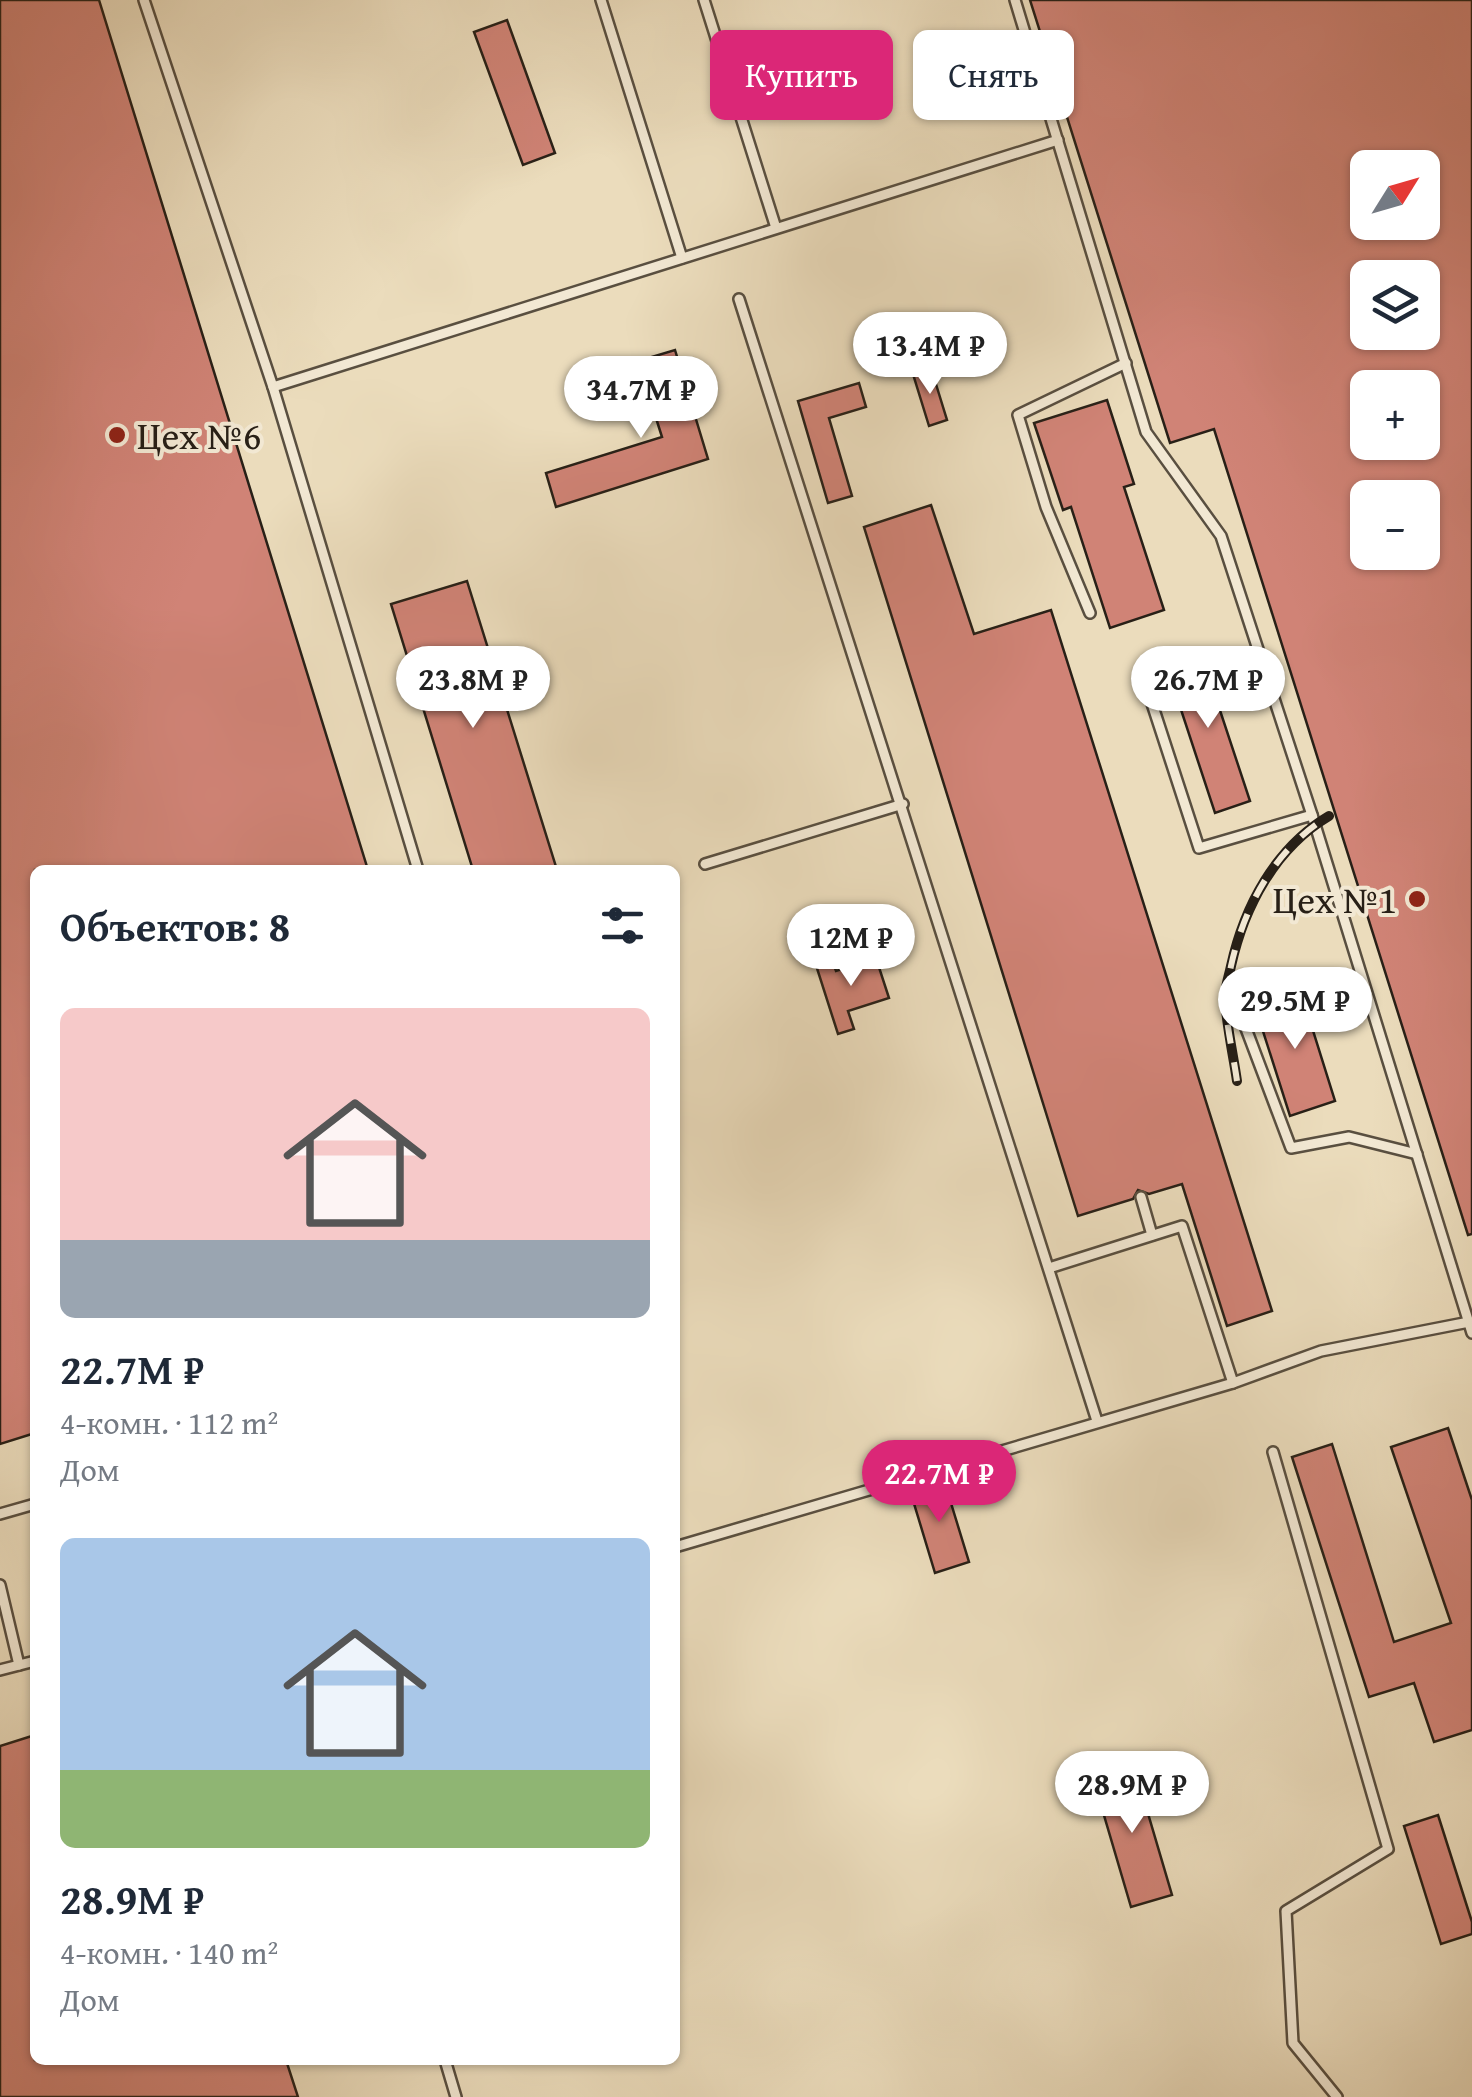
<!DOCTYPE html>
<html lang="ru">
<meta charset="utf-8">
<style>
:root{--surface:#fff;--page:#f6f6f7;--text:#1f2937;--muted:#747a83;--accent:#db2777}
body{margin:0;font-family:"Gentium Book Plus",serif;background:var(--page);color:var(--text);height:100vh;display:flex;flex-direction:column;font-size:38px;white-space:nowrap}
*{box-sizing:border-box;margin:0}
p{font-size:32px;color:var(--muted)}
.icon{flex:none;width:55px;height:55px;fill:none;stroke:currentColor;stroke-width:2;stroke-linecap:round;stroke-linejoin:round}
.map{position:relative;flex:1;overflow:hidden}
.drawer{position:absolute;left:30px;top:865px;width:650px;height:1200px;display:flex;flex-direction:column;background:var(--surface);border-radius:15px;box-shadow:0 2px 8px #0004}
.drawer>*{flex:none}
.hud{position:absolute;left:710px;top:30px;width:610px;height:90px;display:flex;gap:20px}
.needle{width:65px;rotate:53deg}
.tools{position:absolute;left:1350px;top:150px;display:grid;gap:20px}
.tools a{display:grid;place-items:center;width:90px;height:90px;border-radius:15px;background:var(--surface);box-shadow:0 2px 8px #0004;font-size:50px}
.price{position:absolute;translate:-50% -85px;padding:0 22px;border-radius:35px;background:#fff;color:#222;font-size:32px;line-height:65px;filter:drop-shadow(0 2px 5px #0008)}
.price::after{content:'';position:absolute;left:50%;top:60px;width:30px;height:22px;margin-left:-15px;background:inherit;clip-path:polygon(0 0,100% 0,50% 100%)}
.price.selected{background:var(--accent);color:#fff}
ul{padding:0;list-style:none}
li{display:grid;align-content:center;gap:20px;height:530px;padding:0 30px}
li span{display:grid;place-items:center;height:310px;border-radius:15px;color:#555}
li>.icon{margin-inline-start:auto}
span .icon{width:180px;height:180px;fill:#fffc;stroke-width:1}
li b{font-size:42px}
h2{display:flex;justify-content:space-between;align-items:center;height:120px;padding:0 30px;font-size:42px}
.chip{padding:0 35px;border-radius:15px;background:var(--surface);box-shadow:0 2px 8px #0004;font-size:35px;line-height:90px}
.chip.selected{background:var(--accent);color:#fff}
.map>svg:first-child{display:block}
</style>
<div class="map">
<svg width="1472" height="2097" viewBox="0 0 1472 2097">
<rect width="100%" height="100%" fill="#ebdcbc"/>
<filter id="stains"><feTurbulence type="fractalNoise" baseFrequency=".002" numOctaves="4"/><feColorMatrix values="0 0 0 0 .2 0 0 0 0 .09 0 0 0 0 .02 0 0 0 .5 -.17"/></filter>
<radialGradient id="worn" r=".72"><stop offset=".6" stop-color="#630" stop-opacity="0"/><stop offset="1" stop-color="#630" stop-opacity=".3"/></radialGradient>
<g fill="#d08376" stroke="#282017" stroke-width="2.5" fill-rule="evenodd">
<path d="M0 0H99L368 870H35V1433L0 1444Z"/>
<path d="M1030 0H1472V1234L1468 1235 1214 429 1170 443ZM1368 168H1422V222H1368ZM1368 278H1422V332H1368ZM1368 388H1422V442H1368ZM1368 498H1422V552H1368Z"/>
<path d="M507 20 555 153 523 165 474 32Z"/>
<path d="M675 350 708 459 556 507 546 473 662 437 638 361Z"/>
<path d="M931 368 947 420 929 426 913 374Z"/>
<path d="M859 383 866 407 829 418 852 496 828 503 798 401Z"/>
<path d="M1107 400 1134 484 1124 487 1164 610 1110 628 1071 507 1063 510 1034 423Z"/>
<path d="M931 505 974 634 1051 610 1272 1311 1227 1326 1182 1184 1149 1194 1138 1190 1133 1199 1078 1216 864 527Z"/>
<path d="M467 581 557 870H473L391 604Z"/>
<path d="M1200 650 1250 801 1215 813 1165 661Z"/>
<path d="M831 957 836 971 876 958 889 998 848 1011 854 1029 838 1034 815 962Z"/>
<path d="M1300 989 1335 1101 1290 1116 1254 1003Z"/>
<path d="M1448 1428 1472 1500V1730L1434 1742 1414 1683 1369 1697 1292 1457 1332 1444 1394 1642 1451 1623 1391 1447Z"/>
<path d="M943 1477 969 1562 935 1573 909 1487Z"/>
<path d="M35 1735V2060H286L298 2097H0V1746Z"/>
<path d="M1134 1766 1172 1895 1131 1907 1093 1778Z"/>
<path d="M1438 1815 1472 1922V1934L1441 1944 1404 1826Z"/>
</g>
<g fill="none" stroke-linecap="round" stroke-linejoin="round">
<g stroke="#594f40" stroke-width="14">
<g id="service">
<path d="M144 0 273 387 418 870"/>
<path d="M601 0 682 258"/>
<path d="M704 0 776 228"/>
<path d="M1015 0 1146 432 1221 536 1312 815 1472 1333"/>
<path d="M739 299 1097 1421"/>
<path d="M273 387 1058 140"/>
<path d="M1090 613 1046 507 1018 415 1126 363"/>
<path d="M1145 682 1199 848 1312 815"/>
<path d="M705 864 903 804"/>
<path d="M1236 1002 1291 1148 1349 1137 1417 1154"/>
<path d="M1141 1197 1152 1235"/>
<path d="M1049 1268 1182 1226 1233 1383"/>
<path d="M1273 1452 1388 1849 1286 1911 1293 2043 1337 2097"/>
<path d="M0 1514 35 1504"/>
<path d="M675 1547 1233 1383 1321 1351 1469 1322"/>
<path d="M0 1585 19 1665"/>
<path d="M0 1670 35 1661"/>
<path d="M445 2060 456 2097"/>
</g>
</g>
<use href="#service" stroke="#f2e8d3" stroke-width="9"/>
<g stroke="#282017" stroke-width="10">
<path id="rail" d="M1237 1081C1233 1053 1226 1024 1225 996 1225 987 1229 976 1231 966 1244 907 1275 848 1329 816"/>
</g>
<use href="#rail" stroke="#f2e8d3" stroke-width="6" stroke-dasharray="19" stroke-linecap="butt"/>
</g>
<g fill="#8f2418" stroke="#f2e8d3" stroke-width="4">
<circle cx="117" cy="435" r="10"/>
<circle cx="1417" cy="899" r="10"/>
</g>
<g text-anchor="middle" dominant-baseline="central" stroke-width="8" stroke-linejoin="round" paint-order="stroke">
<g font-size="38" fill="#282017" stroke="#f2e8d3" text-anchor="start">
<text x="137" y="435">Цех №6</text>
<text x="1397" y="899" text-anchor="end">Цех №1</text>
</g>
</g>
<rect width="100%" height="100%" filter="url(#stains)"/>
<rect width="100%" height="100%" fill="url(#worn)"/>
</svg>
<div class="tools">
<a><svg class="needle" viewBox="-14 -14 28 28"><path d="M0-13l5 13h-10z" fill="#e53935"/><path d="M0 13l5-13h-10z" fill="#747a83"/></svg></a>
<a><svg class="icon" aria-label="layers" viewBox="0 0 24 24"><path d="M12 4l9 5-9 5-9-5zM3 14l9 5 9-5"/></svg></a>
<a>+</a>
<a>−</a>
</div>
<b class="price" style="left:930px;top:397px">13.4M ₽</b>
<b class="price" style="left:641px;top:441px">34.7M ₽</b>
<b class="price" style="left:473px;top:731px">23.8M ₽</b>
<b class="price" style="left:1208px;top:731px">26.7M ₽</b>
<b class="price" style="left:851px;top:989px">12M ₽</b>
<b class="price" style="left:1295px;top:1052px">29.5M ₽</b>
<b class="price selected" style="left:939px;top:1525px">22.7M ₽</b>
<b class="price" style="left:1132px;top:1836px">28.9M ₽</b>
<div class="hud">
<a class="chip selected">Купить</a>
<a class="chip">Снять</a>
</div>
<section class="drawer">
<h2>Объектов: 8<svg class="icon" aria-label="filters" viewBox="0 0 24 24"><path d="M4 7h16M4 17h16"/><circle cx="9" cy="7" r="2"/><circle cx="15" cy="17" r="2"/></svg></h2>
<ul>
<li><span style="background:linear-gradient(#f6c9c9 75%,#9aa5b1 0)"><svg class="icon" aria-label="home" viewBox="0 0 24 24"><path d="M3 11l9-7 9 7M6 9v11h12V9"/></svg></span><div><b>22.7M ₽</b><p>4-комн. · 112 m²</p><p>Дом</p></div></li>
<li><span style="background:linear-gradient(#a9c7e8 75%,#8fb573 0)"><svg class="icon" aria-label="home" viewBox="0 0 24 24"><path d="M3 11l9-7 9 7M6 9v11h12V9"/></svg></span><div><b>28.9M ₽</b><p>4-комн. · 140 m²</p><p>Дом</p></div></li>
</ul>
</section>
</div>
